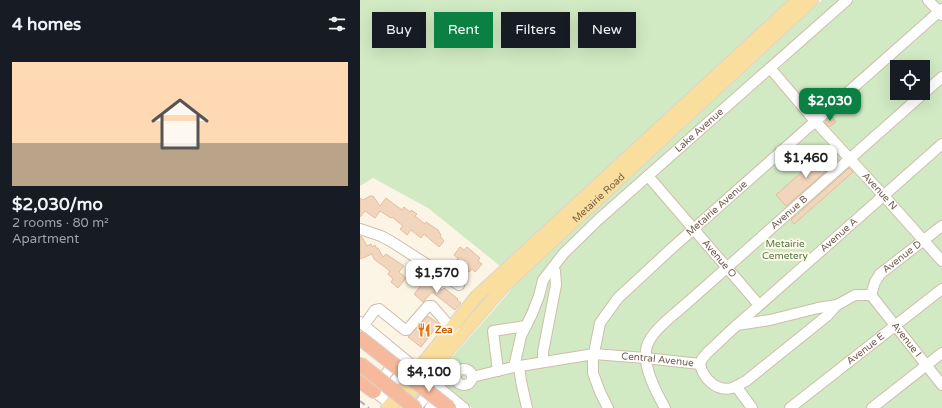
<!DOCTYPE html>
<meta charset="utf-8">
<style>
:root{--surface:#171b24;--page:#242831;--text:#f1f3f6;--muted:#9ea1a6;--line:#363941;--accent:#0b8043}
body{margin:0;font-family:"Varela Round",sans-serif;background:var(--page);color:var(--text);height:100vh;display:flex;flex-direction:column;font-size:15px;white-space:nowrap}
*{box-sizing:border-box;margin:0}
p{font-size:13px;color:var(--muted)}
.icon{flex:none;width:22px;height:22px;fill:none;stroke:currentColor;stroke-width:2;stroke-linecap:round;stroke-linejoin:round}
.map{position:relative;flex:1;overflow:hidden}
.side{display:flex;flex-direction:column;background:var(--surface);width:360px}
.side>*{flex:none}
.guide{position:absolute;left:12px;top:12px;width:380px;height:36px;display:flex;gap:8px}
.buttons{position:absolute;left:530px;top:60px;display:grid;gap:8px}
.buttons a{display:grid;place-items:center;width:40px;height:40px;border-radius:0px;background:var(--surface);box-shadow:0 4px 16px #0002;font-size:20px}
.price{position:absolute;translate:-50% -34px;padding:0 9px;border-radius:8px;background:#fff;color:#222;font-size:13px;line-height:26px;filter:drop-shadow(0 1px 2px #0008)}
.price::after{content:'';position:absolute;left:50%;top:24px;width:12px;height:9px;margin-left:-6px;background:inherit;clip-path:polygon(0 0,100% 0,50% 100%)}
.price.active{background:var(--accent);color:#fff}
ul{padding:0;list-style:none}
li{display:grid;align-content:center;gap:8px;height:212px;padding:0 12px}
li+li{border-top:1px solid var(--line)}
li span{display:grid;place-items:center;height:124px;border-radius:0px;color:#555}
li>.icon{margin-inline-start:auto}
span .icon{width:72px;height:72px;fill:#fffc;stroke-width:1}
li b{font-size:17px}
h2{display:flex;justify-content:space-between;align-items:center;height:48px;padding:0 12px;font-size:17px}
.pill{padding:0 14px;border-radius:0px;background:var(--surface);box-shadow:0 4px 16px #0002;font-size:14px;line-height:36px}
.pill.active{background:var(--accent);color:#fff}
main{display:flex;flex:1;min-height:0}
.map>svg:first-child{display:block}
</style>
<main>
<section class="side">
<h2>4 homes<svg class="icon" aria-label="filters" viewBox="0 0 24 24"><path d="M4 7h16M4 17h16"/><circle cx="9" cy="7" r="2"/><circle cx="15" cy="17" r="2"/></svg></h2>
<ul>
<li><span style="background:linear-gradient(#ffd9b3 65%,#b9a48a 0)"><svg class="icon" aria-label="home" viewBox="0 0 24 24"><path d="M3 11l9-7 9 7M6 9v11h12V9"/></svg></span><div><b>$2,030/mo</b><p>2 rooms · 80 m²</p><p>Apartment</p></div></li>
</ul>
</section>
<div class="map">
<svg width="582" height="408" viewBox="0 0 582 408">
<rect width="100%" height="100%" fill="#fcf5e5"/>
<g fill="#d1eac3" fill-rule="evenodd">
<path d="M0 0H431L140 266 68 208 13 178 0 186Z"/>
<path d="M462 0H582V408H112L74 378C102 345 131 314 158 281ZM537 67H563V93H537Z"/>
</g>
<g fill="#f1d5bd" stroke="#e4bd9d">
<path d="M471 116 476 122 469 127 465 122Z"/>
<path d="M470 147 474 151 465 158 472 166 426 206 416 195Z"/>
<path d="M489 168 493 172 434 224 431 220Z"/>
<path d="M10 196H13L20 206 26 198 42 210 44 207 50 212 51 210 57 214 55 216 65 224 66 222 78 230 81 235 80 236 84 241 79 247 64 234 61 238 51 230 47 235 40 229 43 226 32 217 31 218 20 211 15 218 5 211 0 217V198L3 200Z"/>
<path d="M0 236 2 237 7 246 11 244 12 247 15 245 16 248H18L23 257 26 254 44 266 39 272 46 278 38 288 31 282 33 279 28 274 30 271 14 259 12 254 0 259Z"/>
<path d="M100 247 104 250 107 247 120 258 118 261 122 264 115 272 112 269 109 272 107 270 105 272 96 266 98 263 96 261 98 258 94 255Z"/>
<path d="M67 278 82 290 84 288 98 299 97 300 101 303 95 310 72 292 63 302 54 294Z"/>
<path d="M68 316 79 324 61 347 48 337Z"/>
</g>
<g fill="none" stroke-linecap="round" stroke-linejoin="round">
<g stroke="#cebdab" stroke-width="12">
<g id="minor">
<path d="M568 0 582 15"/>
<path id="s1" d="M410 68 455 121 524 196 582 261"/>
<path id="s2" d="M288 176 399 305"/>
<path d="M0 229 21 236 32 242 99 285"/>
<path id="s3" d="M511 295 582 385"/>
<path id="s4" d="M511 295 515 282 520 274 582 226"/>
<path d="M0 322 104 408"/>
<path d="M4 325 15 310 19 309 45 330H47L68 306H72L91 328 100 336"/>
<path id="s5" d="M377 325 582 144"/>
<path d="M183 362V352L196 285 195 271"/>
<path d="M340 364C343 378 356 392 372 388 377 387 381 383 386 381L468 315 477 305"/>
<path d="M159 366 161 381 167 408"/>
<path id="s6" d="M154 367 161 336 172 314 179 296 183 280 204 253 239 219 487 0"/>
<circle cx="104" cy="377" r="8"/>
<path d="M138 371 133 331 166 326"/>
<path id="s7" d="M112 377 154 367 234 354 285 358 340 364 342 359 347 353 377 325 410 320 458 308 477 305 495 295H511"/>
<path d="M376 386 392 408"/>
<path d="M26 393 46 366"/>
<path d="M35 408 14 391 36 360"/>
<path d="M56 408 73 388"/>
<path d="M70 408 81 395"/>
<path id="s8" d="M248 408 240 392 233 373V358L240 323 258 298 312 248 582 9"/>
<path id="s9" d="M305 408C296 392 281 364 287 346 292 330 315 314 327 303L582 77"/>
<path id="s10" d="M430 408 582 289"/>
<path d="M512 408 582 353"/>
</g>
</g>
<g stroke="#dbd5d0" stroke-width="14">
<g id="major">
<path d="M27 408 116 297 438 0"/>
<path id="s11" d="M38 408 144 286 452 0"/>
</g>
</g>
<g stroke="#dbd5d0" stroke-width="16">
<path id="highway" d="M0 381 14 391"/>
</g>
<use href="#minor" stroke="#fff" stroke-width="10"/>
<use href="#major" stroke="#fade9e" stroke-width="12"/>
<use href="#highway" stroke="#f6b99c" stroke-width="14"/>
<path stroke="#b8a3c6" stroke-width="2" stroke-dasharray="6 4" stroke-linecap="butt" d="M0 401 9 408"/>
<g stroke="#dbd5d0" stroke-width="16" stroke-linecap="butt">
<g id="highway-bridge">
<path d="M0 338 89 408"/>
<path d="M0 364 55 408"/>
</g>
</g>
<use href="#highway-bridge" stroke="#f6b99c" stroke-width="14"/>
</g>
<defs>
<g id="restaurant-bare" transform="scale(1.08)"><path d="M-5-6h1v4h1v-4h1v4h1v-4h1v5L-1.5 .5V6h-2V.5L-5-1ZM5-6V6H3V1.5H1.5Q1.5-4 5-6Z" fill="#e8710a" stroke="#fff8eb" stroke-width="2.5" paint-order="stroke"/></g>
</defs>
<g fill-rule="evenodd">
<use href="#restaurant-bare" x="64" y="330"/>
</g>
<g text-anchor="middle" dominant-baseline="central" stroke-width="4" stroke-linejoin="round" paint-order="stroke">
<g font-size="10" fill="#755c4a" stroke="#fff8eb">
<text stroke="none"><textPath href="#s6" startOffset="309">Lake Avenue</textPath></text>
<text stroke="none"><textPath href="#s1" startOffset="165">Avenue N</textPath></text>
<text stroke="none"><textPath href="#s11" startOffset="291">Metairie Road</textPath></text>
<text stroke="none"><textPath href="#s8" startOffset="253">Metairie Avenue</textPath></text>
<text stroke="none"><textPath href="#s9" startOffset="262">Avenue B</textPath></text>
<text stroke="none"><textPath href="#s5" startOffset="136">Avenue A</textPath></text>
<text stroke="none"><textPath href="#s4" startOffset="51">Avenue D</textPath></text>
<text stroke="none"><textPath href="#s2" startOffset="109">Avenue O</textPath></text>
<text stroke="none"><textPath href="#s3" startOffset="57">Avenue I</textPath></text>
<text stroke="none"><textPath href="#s10" startOffset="96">Avenue E</textPath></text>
<text stroke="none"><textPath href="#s7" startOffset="188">Central Avenue</textPath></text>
</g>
<g font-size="10" fill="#4f7b42" stroke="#fff8eb">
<text x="425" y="244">Metairie<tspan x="425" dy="12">Cemetery</tspan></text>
</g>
<g font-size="10" font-weight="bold" fill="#c56008" stroke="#fff8eb" text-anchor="start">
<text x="75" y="330">Zea</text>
</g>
</g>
</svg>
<div class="buttons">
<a><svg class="icon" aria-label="locate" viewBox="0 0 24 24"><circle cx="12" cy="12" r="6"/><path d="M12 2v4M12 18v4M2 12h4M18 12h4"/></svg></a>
</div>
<b class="price active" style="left:470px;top:122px">$2,030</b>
<b class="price" style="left:446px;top:179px">$1,460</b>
<b class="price" style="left:77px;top:294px">$1,570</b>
<b class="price" style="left:69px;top:393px">$4,100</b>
<div class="guide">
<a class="pill">Buy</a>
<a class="pill active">Rent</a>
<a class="pill">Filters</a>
<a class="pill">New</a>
</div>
</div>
</main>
